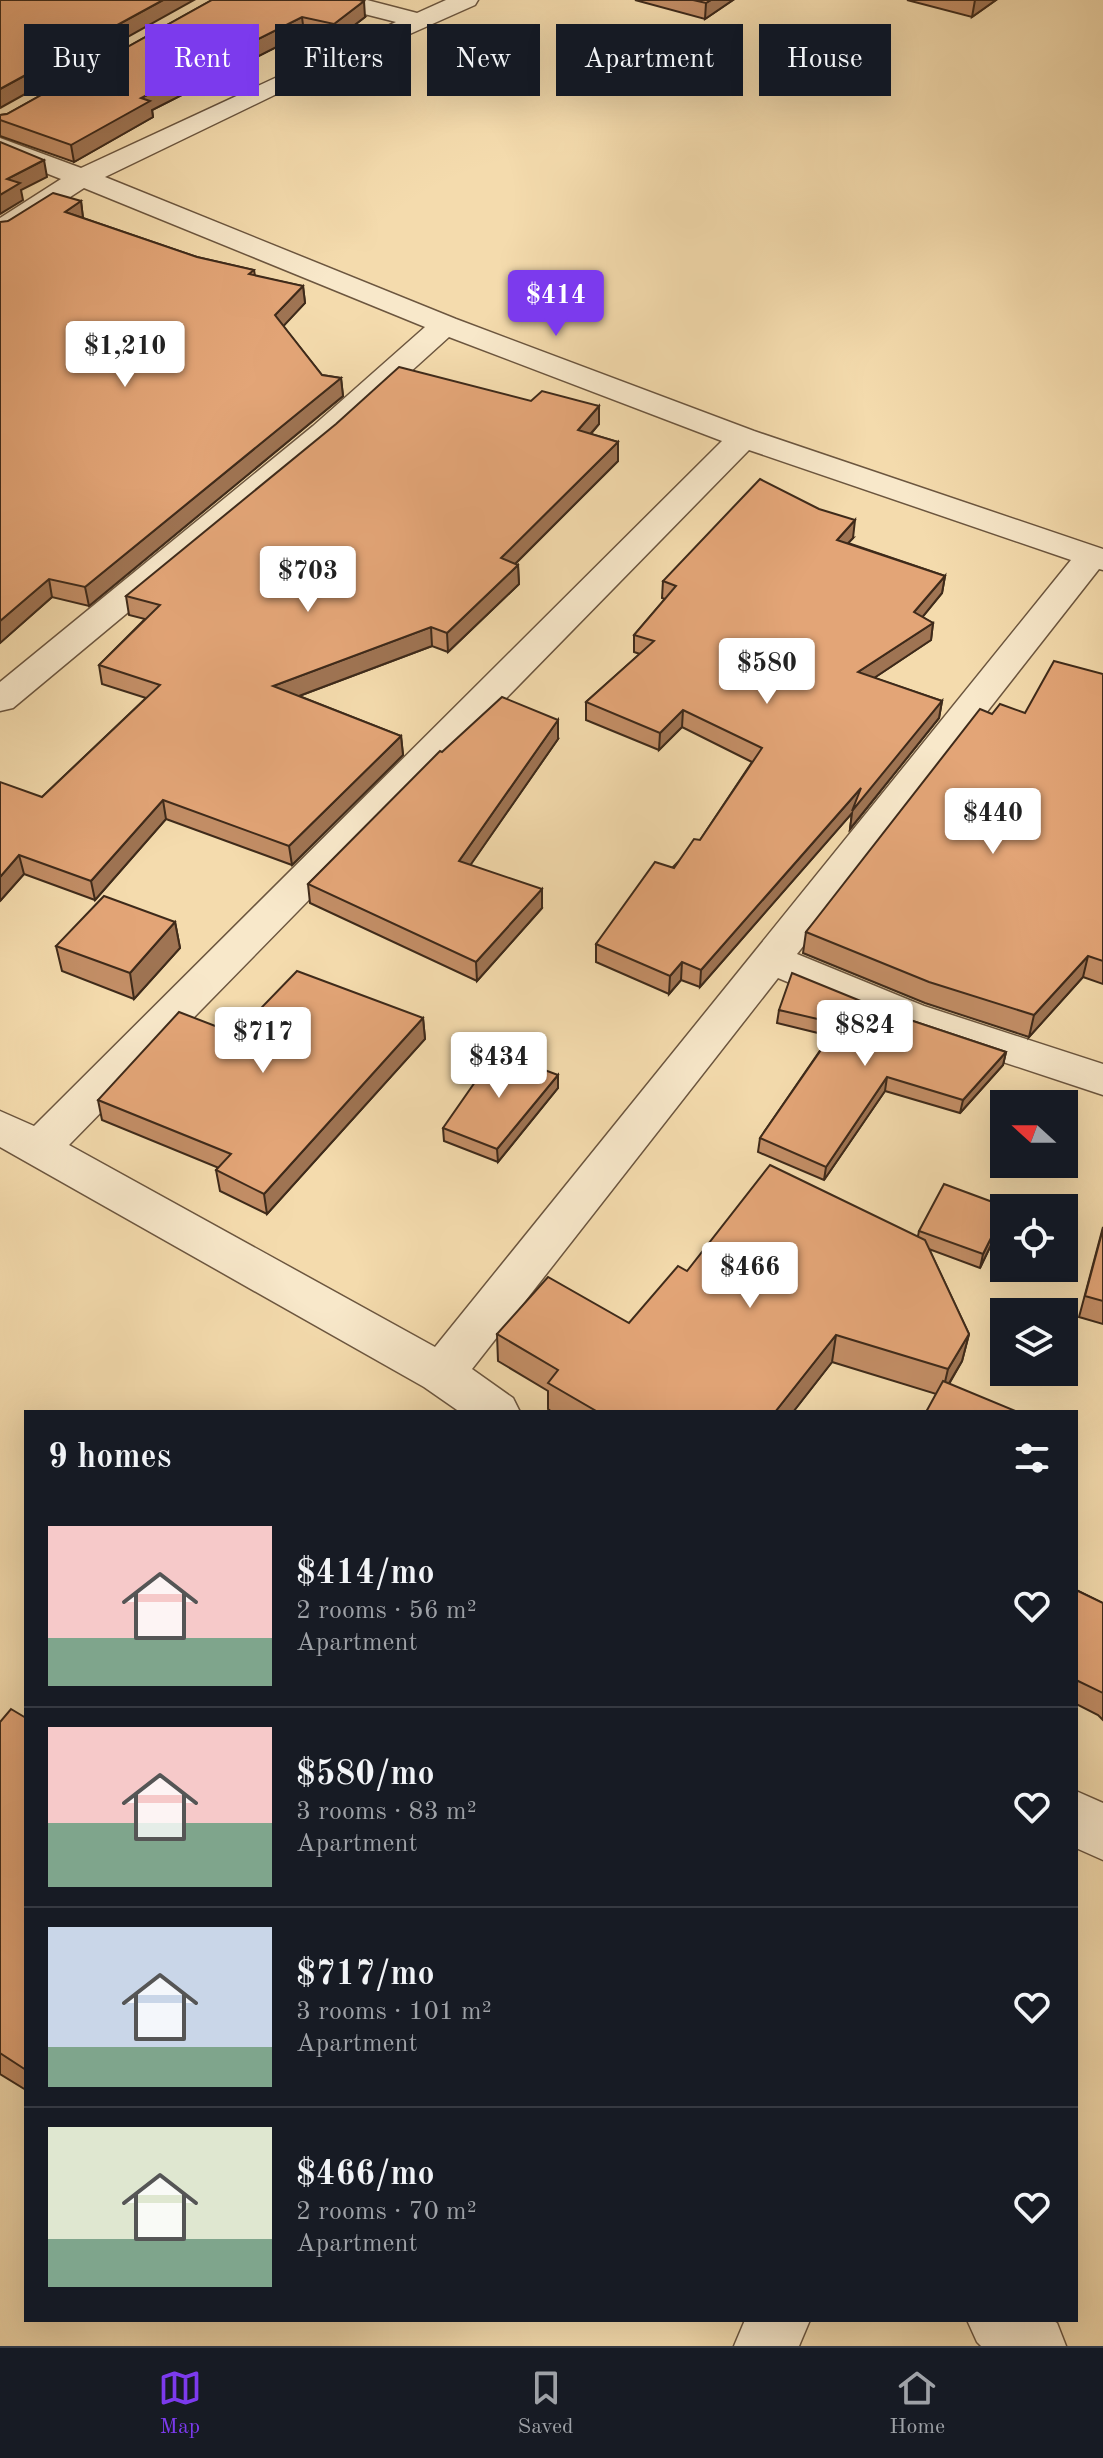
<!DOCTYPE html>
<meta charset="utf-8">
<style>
:root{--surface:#171b24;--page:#242831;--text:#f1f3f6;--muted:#9ea1a6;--line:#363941;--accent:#7c3aed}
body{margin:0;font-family:"Old Standard TT",serif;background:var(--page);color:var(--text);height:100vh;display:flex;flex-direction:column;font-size:30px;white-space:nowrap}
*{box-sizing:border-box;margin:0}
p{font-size:26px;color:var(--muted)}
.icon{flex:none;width:44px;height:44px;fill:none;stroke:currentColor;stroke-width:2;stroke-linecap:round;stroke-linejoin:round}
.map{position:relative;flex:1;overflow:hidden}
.sheet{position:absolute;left:24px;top:1410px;width:1054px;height:912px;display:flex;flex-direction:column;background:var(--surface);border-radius:0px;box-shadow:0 8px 32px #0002}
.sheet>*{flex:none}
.banner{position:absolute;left:24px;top:24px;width:1056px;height:72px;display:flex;gap:16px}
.needle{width:52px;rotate:291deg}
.controls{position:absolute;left:990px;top:1090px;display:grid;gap:16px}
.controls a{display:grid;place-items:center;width:88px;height:88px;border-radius:0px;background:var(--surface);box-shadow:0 8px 32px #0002;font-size:40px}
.price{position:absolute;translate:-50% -68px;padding:0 18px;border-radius:8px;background:#fff;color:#222;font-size:26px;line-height:52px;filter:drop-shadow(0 2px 4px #0008)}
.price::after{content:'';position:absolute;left:50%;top:48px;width:24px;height:18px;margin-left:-12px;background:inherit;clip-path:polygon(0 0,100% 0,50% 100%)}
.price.active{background:var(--accent);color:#fff}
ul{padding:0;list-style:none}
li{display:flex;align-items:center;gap:24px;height:200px;padding:0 24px}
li+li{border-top:2px solid var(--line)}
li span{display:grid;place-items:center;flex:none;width:224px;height:160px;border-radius:0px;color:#555}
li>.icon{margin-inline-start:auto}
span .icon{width:96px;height:96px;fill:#fffc;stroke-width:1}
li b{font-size:34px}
h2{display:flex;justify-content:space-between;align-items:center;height:96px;padding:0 24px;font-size:34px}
.chip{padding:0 28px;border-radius:0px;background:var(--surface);box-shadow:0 8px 32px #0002;font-size:28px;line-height:72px}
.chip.active{background:var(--accent);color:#fff}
.tabs{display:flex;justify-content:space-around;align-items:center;height:112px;border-top:2px solid var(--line);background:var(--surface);font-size:22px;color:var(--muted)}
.tabs a{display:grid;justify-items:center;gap:4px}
.tabs .active{color:var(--accent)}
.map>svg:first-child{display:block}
</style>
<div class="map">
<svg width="1103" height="2346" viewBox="0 0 1103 2346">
<rect width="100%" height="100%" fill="#f4dbad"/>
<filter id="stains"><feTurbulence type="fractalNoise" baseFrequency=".0025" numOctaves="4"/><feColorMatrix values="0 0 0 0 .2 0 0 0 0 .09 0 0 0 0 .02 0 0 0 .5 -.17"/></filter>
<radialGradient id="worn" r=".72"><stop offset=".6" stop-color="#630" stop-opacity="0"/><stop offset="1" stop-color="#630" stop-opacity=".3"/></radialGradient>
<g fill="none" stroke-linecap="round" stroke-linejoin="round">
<g stroke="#6c563f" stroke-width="3">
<g id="minor">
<path d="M326 0H367L417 13 446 0H478L475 5 293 86 105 177 456 319 754 431 1103 549V570L1099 569 797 954 924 1006 1103 1064V1095L894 1026 778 978 472 1369 513 1398 520 1412H460L424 1387 0 1147V1111L34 1126 722 441 449 337 335 440 13 708 0 711V682L313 426 425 327 84 188 10 236 0 238V218L61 179 0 155V138L81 168 396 22 329 5ZM749 450 1071 560 435 1347 69 1145Z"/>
<path d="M1076 1791 1103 1803V1860L1076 1848Z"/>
<path d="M745 2320H810L799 2346H734Z"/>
<path d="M967 2320H1052L1057 2323 1066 2346H981L977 2342Z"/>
</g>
</g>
<use href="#minor" fill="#f8e8ca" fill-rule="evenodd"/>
</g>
<g fill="#c38e66" stroke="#3e2a1a" stroke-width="2">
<path d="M212 0 365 17 335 40 304 33 152 110 153 117 74 162 0 136V115L7 114Z"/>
<path d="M635 0H733L705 19Z"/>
<path d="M907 0H996L972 17Z"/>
<path d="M81 201 83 218 197 257 254 270 255 276 303 286 305 303 283 326 322 375 341 378 343 396 89 606 52 597 0 643 8 221Z"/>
<path d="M531 401 599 406V424L591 434 618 442V461L515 564 518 565 519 584 448 652 432 646 299 696 401 736 403 755 292 865 166 819 95 900 24 874 0 901 42 797 146 698 102 684 99 665 145 619 129 615 126 596Z"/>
<path d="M853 538 848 543 945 576 942 593 922 617 933 623 931 640 874 678 942 701 939 718 850 829 852 813 700 987 681 980 669 994 596 962V944L700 840 752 762 682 727 659 750 586 720V702L640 654 634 652V635L665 599 662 598 663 581Z"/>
<path d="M1103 674V984L1083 977 1029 1037 925 1003 803 953 806 932 992 714 1025 713Z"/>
<path d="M558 739 470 865 542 908 477 981 310 903 308 884 442 752Z"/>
<path d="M175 922 180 948 134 999 62 971 56 946Z"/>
<path d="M779 1010 895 1015 1006 1052 1003 1065 960 1113 885 1091 824 1180 758 1152 760 1138 830 1036 777 1023Z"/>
<path d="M423 1018 425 1039 267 1214 220 1191 216 1170 219 1168 102 1120 98 1100 236 1034Z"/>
<path d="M558 1075V1088L498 1162 444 1141 443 1128Z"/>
<path d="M1004 1208 1003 1220 980 1268 929 1249 969 1334 962 1361 949 1384 936 1394 832 1362 793 1412H552L548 1409V1391L498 1361 497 1334 629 1323 687 1271 918 1236 919 1231Z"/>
<path d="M1103 1227V1324L1079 1317Z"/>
<path d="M1076 1590 1103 1603V1720L1098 1715 1076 1704Z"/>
<path d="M26 1718V2090L0 2074V1722Z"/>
</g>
<g fill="#9f7453" stroke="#3e2a1a" stroke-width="2">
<path d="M163 0H194L0 108V89Z"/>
<path d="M711 0H733L705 19 706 3Z"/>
<path d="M975 0H996L972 17Z"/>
<path d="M364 1 365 17 335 40 334 24Z"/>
<path d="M302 17 304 33 152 110 153 117 74 162 71 145 141 98Z"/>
<path d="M44 160 47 177 21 190 23 200 0 214V195L7 179Z"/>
<path d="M81 201 83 218 65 212Z"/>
<path d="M303 286 305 303 277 333 275 315Z"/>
<path d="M341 378 343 396 89 606 85 587Z"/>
<path d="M599 406V424L578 448V430Z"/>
<path d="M618 442V461L502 577 501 558Z"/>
<path d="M855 520 853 538 835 557 837 540Z"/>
<path d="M518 565 519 584 448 652 447 633Z"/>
<path d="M945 576 942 593 912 630 914 612Z"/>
<path d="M49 579 52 597 0 643V621Z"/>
<path d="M933 623 931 640 856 690 858 672Z"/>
<path d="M431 627 432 646 275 705 273 686Z"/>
<path d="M942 701 939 718 850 829 852 813 700 987 701 970 861 788Z"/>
<path d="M683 710 682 727 659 750 660 733Z"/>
<path d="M558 720V739L460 880 459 861Z"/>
<path d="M401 736 403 755 292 865 289 846Z"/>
<path d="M163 800 166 819 95 900 91 881Z"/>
<path d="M19 855 24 874 0 901V877Z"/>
<path d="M542 889V908L477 981 476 962Z"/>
<path d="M175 922 180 948 134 999 130 973Z"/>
<path d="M1088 956 1083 977 1029 1037 1034 1015Z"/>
<path d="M682 962 681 980 669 994 670 976Z"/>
<path d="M423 1018 425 1039 267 1214 264 1194Z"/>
<path d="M1006 1052 1003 1065 960 1113 963 1100Z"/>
<path d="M558 1075V1088L498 1162 497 1149Z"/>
<path d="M887 1077 885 1091 824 1180 826 1167Z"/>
<path d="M1004 1212 1003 1220 980 1268 983 1254Z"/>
<path d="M969 1334 962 1361 942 1395 948 1369Z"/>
<path d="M836 1335 832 1362 793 1412H775Z"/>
</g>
<g fill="#e3a577" stroke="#3e2a1a" stroke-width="2">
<path d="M0 0H163L0 89Z"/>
<path d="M212 0H359L364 1 334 24 302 17 141 98 150 101 71 145 0 120V115L7 114Z"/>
<path d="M693 0H711L706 3Z"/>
<path d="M0 142 44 160 7 179 20 183 0 195Z"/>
<path d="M53 193 81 201 65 212 197 257 254 270 249 274 303 286 275 315 322 375 341 378 85 587 49 579 0 621V222L8 221Z"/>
<path d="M399 367 531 401 542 391 599 406 578 430 618 442 501 558 518 565 447 633 431 627 273 686 401 736 289 846 163 800 91 881 19 855 0 877V782L42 797 160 685 99 665 160 605 126 596 336 424Z"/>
<path d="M760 479 819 509 855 520 837 540 945 576 914 612 933 623 858 672 942 701 852 811 861 788 701 970 682 962 670 976 596 944 655 862 674 868 694 839 700 840 762 748 683 710 660 733 586 702 654 641 634 635 676 586 663 581Z"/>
<path d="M1054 661 1103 674V961L1088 956 1034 1015 929 982 806 932 980 709 992 714 1000 704 1025 713Z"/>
<path d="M502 697 558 720 459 861 542 889 476 962 308 884 440 751 442 752Z"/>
<path d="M104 896 175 922 130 973 56 946Z"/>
<path d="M297 971 423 1018 264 1194 216 1170 231 1154 98 1100 179 1012 236 1034Z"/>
<path d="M792 973 895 1015 1006 1052 963 1100 887 1077 826 1167 760 1138 839 1024 779 1010Z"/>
<path d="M496 1052 558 1075 497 1149 443 1128Z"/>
<path d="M770 1165 925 1240 969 1334 948 1369 836 1335 775 1412H598L548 1383 558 1370 497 1334 548 1277 629 1323 678 1266 687 1271Z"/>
<path d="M944 1184 1006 1207 1004 1208V1212L983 1254 919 1231Z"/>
<path d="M1103 1229V1301L1085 1296Z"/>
<path d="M943 1381 1018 1412H926Z"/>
<path d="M1076 1590 1103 1603V1693L1076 1680Z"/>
<path d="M11 1709 26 1718V2070L0 2053V1722Z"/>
</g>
<rect width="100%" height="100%" filter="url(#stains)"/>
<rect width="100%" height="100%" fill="url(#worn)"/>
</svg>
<div class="controls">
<a><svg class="needle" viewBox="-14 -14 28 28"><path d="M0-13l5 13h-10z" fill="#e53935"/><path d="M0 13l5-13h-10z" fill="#9ea1a6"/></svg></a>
<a><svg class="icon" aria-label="locate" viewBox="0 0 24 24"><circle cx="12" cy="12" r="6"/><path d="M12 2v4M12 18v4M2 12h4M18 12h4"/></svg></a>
<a><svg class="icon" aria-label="layers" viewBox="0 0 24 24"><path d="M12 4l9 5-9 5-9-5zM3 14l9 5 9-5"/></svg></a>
</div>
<b class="price active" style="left:556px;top:338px">$414</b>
<b class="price" style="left:125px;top:389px">$1,210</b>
<b class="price" style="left:308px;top:614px">$703</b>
<b class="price" style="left:767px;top:706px">$580</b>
<b class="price" style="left:993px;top:856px">$440</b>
<b class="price" style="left:865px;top:1068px">$824</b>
<b class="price" style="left:263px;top:1075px">$717</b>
<b class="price" style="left:499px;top:1100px">$434</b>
<b class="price" style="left:750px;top:1310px">$466</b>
<div class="banner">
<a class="chip">Buy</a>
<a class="chip active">Rent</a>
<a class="chip">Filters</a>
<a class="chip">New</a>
<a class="chip">Apartment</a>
<a class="chip">House</a>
</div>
<section class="sheet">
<h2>9 homes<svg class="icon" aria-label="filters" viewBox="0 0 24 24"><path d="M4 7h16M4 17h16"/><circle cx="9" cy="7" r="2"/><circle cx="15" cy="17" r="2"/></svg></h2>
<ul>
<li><span style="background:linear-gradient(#f6c9c9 70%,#7fa58c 0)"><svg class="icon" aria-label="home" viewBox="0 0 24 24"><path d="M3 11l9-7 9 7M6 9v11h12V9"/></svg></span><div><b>$414/mo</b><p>2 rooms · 56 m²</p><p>Apartment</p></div><svg class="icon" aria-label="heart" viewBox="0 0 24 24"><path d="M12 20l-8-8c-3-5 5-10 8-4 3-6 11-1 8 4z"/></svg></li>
<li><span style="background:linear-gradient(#f6c9c9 60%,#7fa58c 0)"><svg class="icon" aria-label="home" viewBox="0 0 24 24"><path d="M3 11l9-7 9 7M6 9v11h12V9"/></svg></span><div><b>$580/mo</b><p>3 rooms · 83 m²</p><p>Apartment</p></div><svg class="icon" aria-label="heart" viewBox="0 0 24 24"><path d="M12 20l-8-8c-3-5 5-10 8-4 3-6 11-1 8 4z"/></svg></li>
<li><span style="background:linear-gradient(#c9d6e8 75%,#7fa58c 0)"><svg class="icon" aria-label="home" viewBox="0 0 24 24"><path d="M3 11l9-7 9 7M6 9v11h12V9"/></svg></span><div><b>$717/mo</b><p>3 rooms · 101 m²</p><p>Apartment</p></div><svg class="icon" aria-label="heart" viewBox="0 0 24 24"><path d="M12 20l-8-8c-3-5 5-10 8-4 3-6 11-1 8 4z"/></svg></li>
<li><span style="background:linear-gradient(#dfe7d0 70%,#7fa58c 0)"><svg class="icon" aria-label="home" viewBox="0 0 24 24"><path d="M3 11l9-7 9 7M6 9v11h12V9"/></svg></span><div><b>$466/mo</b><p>2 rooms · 70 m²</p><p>Apartment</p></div><svg class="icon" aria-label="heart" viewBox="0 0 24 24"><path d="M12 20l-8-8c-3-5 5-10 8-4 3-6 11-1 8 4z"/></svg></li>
</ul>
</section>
</div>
<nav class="tabs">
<a class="active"><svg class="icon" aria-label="map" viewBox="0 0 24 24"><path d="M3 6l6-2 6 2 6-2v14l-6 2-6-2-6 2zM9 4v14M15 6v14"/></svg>Map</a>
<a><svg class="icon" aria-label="saved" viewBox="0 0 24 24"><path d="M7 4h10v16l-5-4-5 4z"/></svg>Saved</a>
<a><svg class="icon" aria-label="home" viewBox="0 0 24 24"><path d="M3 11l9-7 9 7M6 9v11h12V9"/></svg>Home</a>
</nav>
